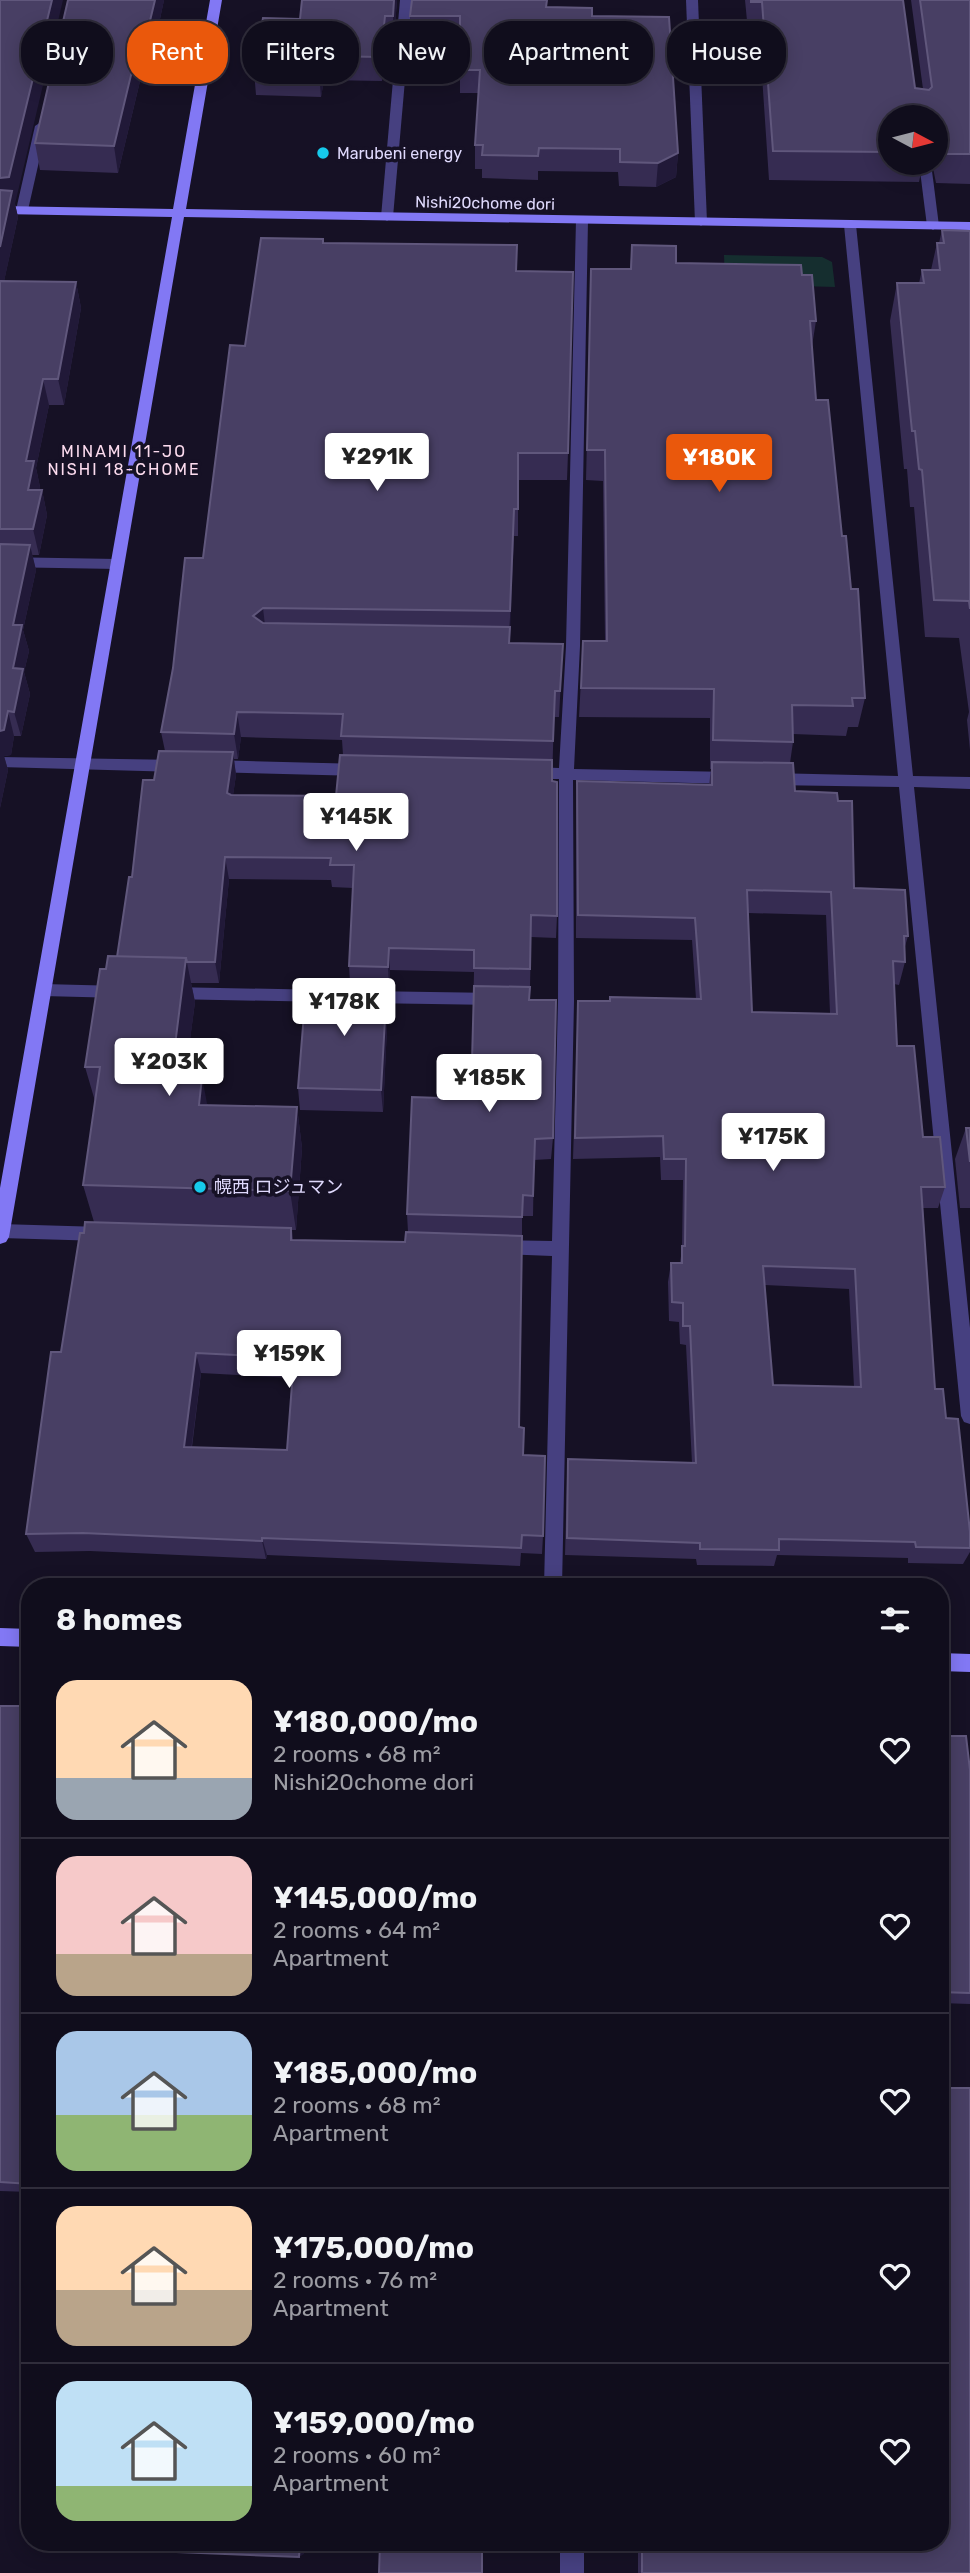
<!DOCTYPE html>
<meta charset="utf-8">
<style>
:root{--surface:#100d1c;--page:#191625;--text:#f1f3f6;--muted:#9c9ca3;--line:#302d3b;--accent:#ea580c}
body{margin:0;font-family:Rubik,"Noto Sans JP",sans-serif;background:var(--page);color:var(--text);height:100vh;display:flex;flex-direction:column;font-size:26px;white-space:nowrap}
*{box-sizing:border-box;margin:0}
p{font-size:23px;color:var(--muted)}
.icon{flex:none;width:38px;height:38px;fill:none;stroke:currentColor;stroke-width:2;stroke-linecap:round;stroke-linejoin:round}
.map{position:relative;flex:1;overflow:hidden}
.drawer{position:absolute;left:21px;top:1578px;width:928px;height:973px;display:flex;flex-direction:column;background:var(--surface);border-radius:28px;box-shadow:0 4px 18px #0003,0 0 0 2px var(--line)}
.drawer>*{flex:none}
.hud{position:absolute;left:21px;top:21px;width:929px;height:63px;display:flex;gap:14px}
.needle{width:46px;rotate:97deg}
.controls{position:absolute;left:878px;top:105px;display:grid;gap:14px}
.controls a{display:grid;place-items:center;width:70px;height:70px;border-radius:50%;background:var(--surface);box-shadow:0 4px 18px #0003,0 0 0 2px var(--line);font-size:35px}
.price{position:absolute;translate:-50% -60px;padding:0 16px;border-radius:7px;background:#fff;color:#222;font-size:23px;line-height:46px;filter:drop-shadow(0 2px 4px #0008)}
.price::after{content:'';position:absolute;left:50%;top:42px;width:21px;height:16px;margin-left:-10px;background:inherit;clip-path:polygon(0 0,100% 0,50% 100%)}
.price.selected{background:var(--accent);color:#fff}
ul{padding:0;list-style:none}
li{display:flex;align-items:center;gap:21px;height:175px;padding:0 35px}
li+li{border-top:2px solid var(--line)}
li span{display:grid;place-items:center;flex:none;width:196px;height:140px;border-radius:21px;color:#555}
li>.icon{margin-inline-start:auto}
span .icon{width:84px;height:84px;fill:#fffc;stroke-width:1}
li b{font-size:30px}
h2{display:flex;justify-content:space-between;align-items:center;height:84px;padding:0 35px;font-size:30px}
.tag{padding:0 24px;border-radius:28px;background:var(--surface);box-shadow:0 4px 18px #0003,0 0 0 2px var(--line);font-size:24px;line-height:63px}
.tag.selected{background:var(--accent);color:#fff}
.map>svg:first-child{display:block}
</style>
<div class="map">
<svg width="970" height="2573" viewBox="0 0 970 2573">
<rect width="100%" height="100%" fill="#161125"/>
<path fill="#152e2f" d="M724 255 822 257 832 262 835 287 725 284Z"/>
<g fill="none" stroke-linecap="round" stroke-linejoin="round">
<g fill="#464080" fill-rule="evenodd">
<path d="M400 0H412L393 217 387 221 381 217Z"/>
<path d="M686 0H698L707 222 701 226 695 222Z"/>
<path d="M41 122 47 126 28 210 22 214 16 210 35 126Z"/>
<path d="M919 163H931L939 226 933 230 927 226Z"/>
<path d="M582 216 588 220 580 646 574 769 732 772 739 778 732 784 573 780 574 1001 562 1587H544L552 1256 501 1254 495 1252 492 1247 495 1242 501 1240 552 1241 558 1001 559 779H529L522 773 529 767 559 768 566 646 576 220Z"/>
<path d="M850 221 856 225 913 776 970 777V789L914 787 970 1328V1424L964 1422 961 1416 899 787 771 785 764 779 771 773 898 776 844 225Z"/>
<path d="M0 557 117 559 124 564 117 569 0 567Z"/>
<path d="M0 757 179 760 186 766 179 772 0 767Z"/>
<path d="M211 760 361 764 368 770 361 776 211 772 204 766Z"/>
<path d="M43 984 121 986 129 992 121 998 43 996 35 990Z"/>
<path d="M170 987 328 990 336 996 328 1002 170 999 162 993Z"/>
<path d="M366 991 496 993 504 999 496 1005 366 1003 358 997Z"/>
<path d="M0 1224 102 1227 108 1229 111 1234 108 1239 102 1241 1 1238Z"/>
<rect x="560" y="2543" width="24" height="30"/>
</g>
<g fill="#8278f4" fill-rule="evenodd">
<path d="M210 0H222L186 209 970 222V230L184 217 9 1237 6 1242 0 1244V1188L172 217 0 214V206L173 209Z"/>
<path d="M0 1628 30 1629V1647L0 1646Z"/>
<path d="M940 1653 970 1654V1672L940 1671Z"/>
</g>
</g>
<g fill="#362c52" fill-rule="evenodd">
<path d="M0 0 15 204 18 217 4 281 76 282 81 308 64 405H49L36 468 40 487 39 490H42L47 515 39 555H32L36 570 23 630 29 651 24 672 30 694 21 736H14L11 755 4 756 8 770 0 808Z"/>
<path d="M68 0H164L153 52H147L118 173 40 170 35 143Z"/>
<path d="M302 0H397L394 40H386L382 81 324 80 321 97 256 95 254 71 300 19Z"/>
<path d="M745 0H903L915 88 923 89 911 0H970V184L936 183 932 163H936V117H891V163H923L919 182 769 180 759 31H748Z"/>
<path d="M546 7 592 16 678 153 676 177 656 187 619 186 618 172 538 171V180L482 178V169H475V145L479 93H460V40H411L410 16Z"/>
<path d="M942 230 970 231V750L967 720 969 712 959 638 925 637 914 507H910L907 469H904L890 321 897 283H919L922 270H931L937 243H939Z"/>
<path d="M323 243 516 271 568 453 567 480H518V536H514L509 638V643L563 644 559 717H554L552 781 557 916 556 938 531 937 530 987 529 1000 553 1138 551 1159 534 1160 533 1216H522V1236L519 1427 523 1455 543 1536 542 1554 521 1553 520 1566 267 1555 266 1559 90 1551 35 1552 26 1534 84 1233 94 1222 83 1185 95 1101 85 1067 106 969 117 957 132 877 154 780 165 751 161 732 203 558 245 346ZM241 737 342 740 343 755 336 796 233 795 236 775 234 759H238ZM229 879 331 880 332 887 353 888 349 966 350 983 298 1088 300 1110 383 1112 388 1006 387 988H389L390 970 474 972 471 1099 407 1214 408 1232 405 1242 293 1240 292 1230H296L302 1148 297 1107 208 1105 185 1077 195 1002 191 983H219ZM201 1373 292 1378 287 1450 192 1447Z"/>
<path d="M632 245 676 263 802 275 816 321 812 346 816 400 842 536 851 589 865 698 858 727H848L846 736 793 734V742L790 763 795 791 838 801 854 888 908 936 904 950 905 962 899 985 894 984 897 1046 923 1137 945 1187 938 1208H923L935 1389 946 1418 970 1532V1552L963 1564 908 1563V1558L777 1555 774 1566 697 1565 696 1559 565 1555 567 1476 568 1459 692 1463 686 1345 680 1344 679 1322 669 1321 668 1282 671 1263H680L682 1249 683 1180H661L660 1157 573 1159 578 1001H610L696 999 692 940 576 938V805L577 781 709 785 711 769H710V718L579 717 583 641H605L603 481 586 480 591 269H630ZM748 913 826 915 830 1013 752 1012ZM765 1285 849 1289 854 1387 773 1385Z"/>
<path d="M966 1128H970V1208H960L955 1159Z"/>
<path d="M0 1706H30V2192L0 2191Z"/>
<path d="M940 1736 970 1770V2004L940 2003Z"/>
<path d="M940 2071 970 2573H638V2543H940Z"/>
</g>
<g fill="#211938">
<path d="M52 0H63L15 204 18 217 0 300V178Z"/>
<path d="M155 0H164L153 52 149 25Z"/>
<path d="M394 0H397L394 40 393 16Z"/>
<path d="M385 16 386 40 382 81 381 57Z"/>
<path d="M143 25 147 52 118 173 114 146Z"/>
<path d="M322 56 324 80 321 97 319 73Z"/>
<path d="M678 153 676 177 656 187 658 163Z"/>
<path d="M76 282 81 308 64 405 58 379Z"/>
<path d="M43 379 49 405 36 468 40 487 34 515 28 490 26 461Z"/>
<path d="M42 490 47 515 39 555 33 529Z"/>
<path d="M514 509V536L510 638V611Z"/>
<path d="M30 545 36 570 23 630 29 651 24 672 30 694 21 736 14 712 13 625Z"/>
<path d="M263 608 266 634 253 616Z"/>
<path d="M8 711 14 736 11 755 4 756 8 770 0 808V731Z"/>
<path d="M237 712 241 737 238 759 234 734Z"/>
<path d="M233 752 236 775 230 816 227 793Z"/>
<path d="M225 857 229 879 219 983 215 962Z"/>
<path d="M389 948 390 970 389 988 388 967Z"/>
<path d="M186 958 195 1002 180 1118 171 1077Z"/>
<path d="M387 984 388 1006 383 1112 381 1090Z"/>
<path d="M202 1077 210 1119 199 1105Z"/>
<path d="M297 1107 302 1148 296 1230 290 1191Z"/>
<path d="M196 1353 201 1373 189 1466 184 1447Z"/>
<path d="M262 1538 267 1555 266 1559 262 1541Z"/>
<path d="M300 2543H304V2554L299 2557Z"/>
</g>
<g fill="#483f64" stroke="#60577c" stroke-width="2" fill-rule="evenodd">
<path d="M0 0H52L9 177 0 178Z"/>
<path d="M68 0H155L149 25H143L114 146 35 143Z"/>
<path d="M302 0H394L393 16H385L381 57 322 56 319 73 254 71 263 18 300 19Z"/>
<path d="M412 0H547L546 7 592 8V16L669 17 678 153 658 163 620 162V149L539 148 538 156 482 155 483 145H475L480 70H460V16H410Z"/>
<path d="M751 0H903L915 88 929 90 932 87 920 0H970V154H942L936 131V117H891V152L773 151 762 2H751Z"/>
<path d="M0 190 12 191 0 247Z"/>
<path d="M942 230 970 231V609L969 601 934 600 922 470 919 469 915 431H912L897 283H924L922 270H940L937 243H944Z"/>
<path d="M261 238 323 239V243L517 245 516 271 573 272 568 453H518V509H514L510 611 263 608 253 616 263 623 510 627 509 643 563 644 560 691H555L553 741 341 736 343 714 237 712 234 734 161 732 173 668 185 558H203L230 345 245 346Z"/>
<path d="M632 245 676 246V263L801 265 802 275H812L816 321H810L816 400H828L842 536H846L851 589H858L865 698H852L853 706 792 705 793 742 713 740 714 689 581 688 583 641H607L605 450H587L591 269H631Z"/>
<path d="M0 281 76 282 58 379H43L26 461H34L28 490H42L33 529H0Z"/>
<path d="M0 544 30 545 13 625H22L13 668 23 669 14 712 8 711 4 730 0 731Z"/>
<path d="M159 751 233 752 227 793 231 795 336 796 340 755 552 760V781L557 782V916L531 915 530 969 474 968V950L389 948 388 967 349 966 354 865H330L331 858 225 857 215 962H187L186 958 117 957 129 877H132L143 780H154Z"/>
<path d="M712 762 793 763 795 791 837 793 838 801H852L854 888 905 890 908 936H904L905 962 893 961 897 1046H914L923 1137H940L945 1187H921L935 1389H943L946 1418 958 1419 970 1532V1548L916 1547 915 1542 779 1539V1550L700 1549V1543L567 1538 568 1459 696 1463 690 1326H683V1303L672 1302 671 1263H682V1246H685L686 1159H664L663 1136 575 1138 578 1001H610V997L701 999 695 918 578 915 577 781 712 785ZM747 890 831 892 837 1014 752 1012ZM763 1266 855 1269 861 1387 773 1385Z"/>
<path d="M108 956 186 958 171 1077H202L199 1105 297 1107 290 1191 83 1185 100 1067H85L100 969H106Z"/>
<path d="M348 983 387 984 381 1090 298 1088 306 989 347 990Z"/>
<path d="M474 986 530 987 529 1000H556L553 1138 535 1139 533 1196 523 1195 522 1217 407 1214 412 1097 471 1099Z"/>
<path d="M966 1128H970V1162Z"/>
<path d="M85 1222 291 1228V1240L405 1242 406 1232 522 1236 519 1427 524 1428 523 1455 545 1456 543 1536 522 1535 521 1548 262 1538V1541L83 1533 26 1534 51 1352H61L80 1233H84ZM196 1353 294 1358 287 1450 184 1447Z"/>
<path d="M0 1706H30V2184L0 2182Z"/>
<path d="M940 1736H966L970 1770V1993L940 1992Z"/>
<path d="M940 2071 948 2072 950 2088H970V2573H642V2543H940V2235H944L940 2169Z"/>
<path d="M177 2543H300L299 2557 177 2552Z"/>
<path d="M380 2543H482V2573H379Z"/>
</g>
<g fill="#16caeb" stroke="#161125" stroke-width="2.5">
<circle cx="323" cy="153" r="7"/>
<circle cx="200" cy="1187" r="7"/>
</g>
<g text-anchor="middle" dominant-baseline="central" stroke-width="7" stroke-linejoin="round" paint-order="stroke">
<g font-size="16" fill="#dfd9fc" stroke="#161125" text-anchor="start">
<text x="337" y="153">Marubeni energy</text>
</g>
<g font-size="16" fill="#dfd9fc" stroke="#161125">
<text transform="translate(485 203) rotate(1)">Nishi20chome dori</text>
</g>
<g font-size="16" letter-spacing="2" fill="#fcdbee" stroke="#161125">
<text x="124" y="451">MINAMI 11-JO<tspan x="124" dy="18">NISHI 18-CHOME</tspan></text>
</g>
<g font-size="18" fill="#dfd9fc" stroke="#161125" text-anchor="start">
<text x="214" y="1187">幌西 ロジュマン</text>
</g>
</g>
</svg>
<div class="controls">
<a><svg class="needle" viewBox="-14 -14 28 28"><path d="M0-13l5 13h-10z" fill="#e53935"/><path d="M0 13l5-13h-10z" fill="#9c9ca3"/></svg></a>
</div>
<b class="price" style="left:377px;top:493px">¥291K</b>
<b class="price selected" style="left:719px;top:494px">¥180K</b>
<b class="price" style="left:356px;top:853px">¥145K</b>
<b class="price" style="left:344px;top:1038px">¥178K</b>
<b class="price" style="left:169px;top:1098px">¥203K</b>
<b class="price" style="left:489px;top:1114px">¥185K</b>
<b class="price" style="left:773px;top:1173px">¥175K</b>
<b class="price" style="left:289px;top:1390px">¥159K</b>
<div class="hud">
<a class="tag">Buy</a>
<a class="tag selected">Rent</a>
<a class="tag">Filters</a>
<a class="tag">New</a>
<a class="tag">Apartment</a>
<a class="tag">House</a>
</div>
<section class="drawer">
<h2>8 homes<svg class="icon" aria-label="filters" viewBox="0 0 24 24"><path d="M4 7h16M4 17h16"/><circle cx="9" cy="7" r="2"/><circle cx="15" cy="17" r="2"/></svg></h2>
<ul>
<li><span style="background:linear-gradient(#ffd9b3 70%,#9aa5b1 0)"><svg class="icon" aria-label="home" viewBox="0 0 24 24"><path d="M3 11l9-7 9 7M6 9v11h12V9"/></svg></span><div><b>¥180,000/mo</b><p>2 rooms · 68 m²</p><p>Nishi20chome dori</p></div><svg class="icon" aria-label="heart" viewBox="0 0 24 24"><path d="M12 20l-8-8c-3-5 5-10 8-4 3-6 11-1 8 4z"/></svg></li>
<li><span style="background:linear-gradient(#f6c9c9 70%,#b9a48a 0)"><svg class="icon" aria-label="home" viewBox="0 0 24 24"><path d="M3 11l9-7 9 7M6 9v11h12V9"/></svg></span><div><b>¥145,000/mo</b><p>2 rooms · 64 m²</p><p>Apartment</p></div><svg class="icon" aria-label="heart" viewBox="0 0 24 24"><path d="M12 20l-8-8c-3-5 5-10 8-4 3-6 11-1 8 4z"/></svg></li>
<li><span style="background:linear-gradient(#a9c7e8 60%,#8fb573 0)"><svg class="icon" aria-label="home" viewBox="0 0 24 24"><path d="M3 11l9-7 9 7M6 9v11h12V9"/></svg></span><div><b>¥185,000/mo</b><p>2 rooms · 68 m²</p><p>Apartment</p></div><svg class="icon" aria-label="heart" viewBox="0 0 24 24"><path d="M12 20l-8-8c-3-5 5-10 8-4 3-6 11-1 8 4z"/></svg></li>
<li><span style="background:linear-gradient(#ffd9b3 60%,#b9a48a 0)"><svg class="icon" aria-label="home" viewBox="0 0 24 24"><path d="M3 11l9-7 9 7M6 9v11h12V9"/></svg></span><div><b>¥175,000/mo</b><p>2 rooms · 76 m²</p><p>Apartment</p></div><svg class="icon" aria-label="heart" viewBox="0 0 24 24"><path d="M12 20l-8-8c-3-5 5-10 8-4 3-6 11-1 8 4z"/></svg></li>
<li><span style="background:linear-gradient(#bfe0f5 75%,#8fb573 0)"><svg class="icon" aria-label="home" viewBox="0 0 24 24"><path d="M3 11l9-7 9 7M6 9v11h12V9"/></svg></span><div><b>¥159,000/mo</b><p>2 rooms · 60 m²</p><p>Apartment</p></div><svg class="icon" aria-label="heart" viewBox="0 0 24 24"><path d="M12 20l-8-8c-3-5 5-10 8-4 3-6 11-1 8 4z"/></svg></li>
</ul>
</section>
</div>
